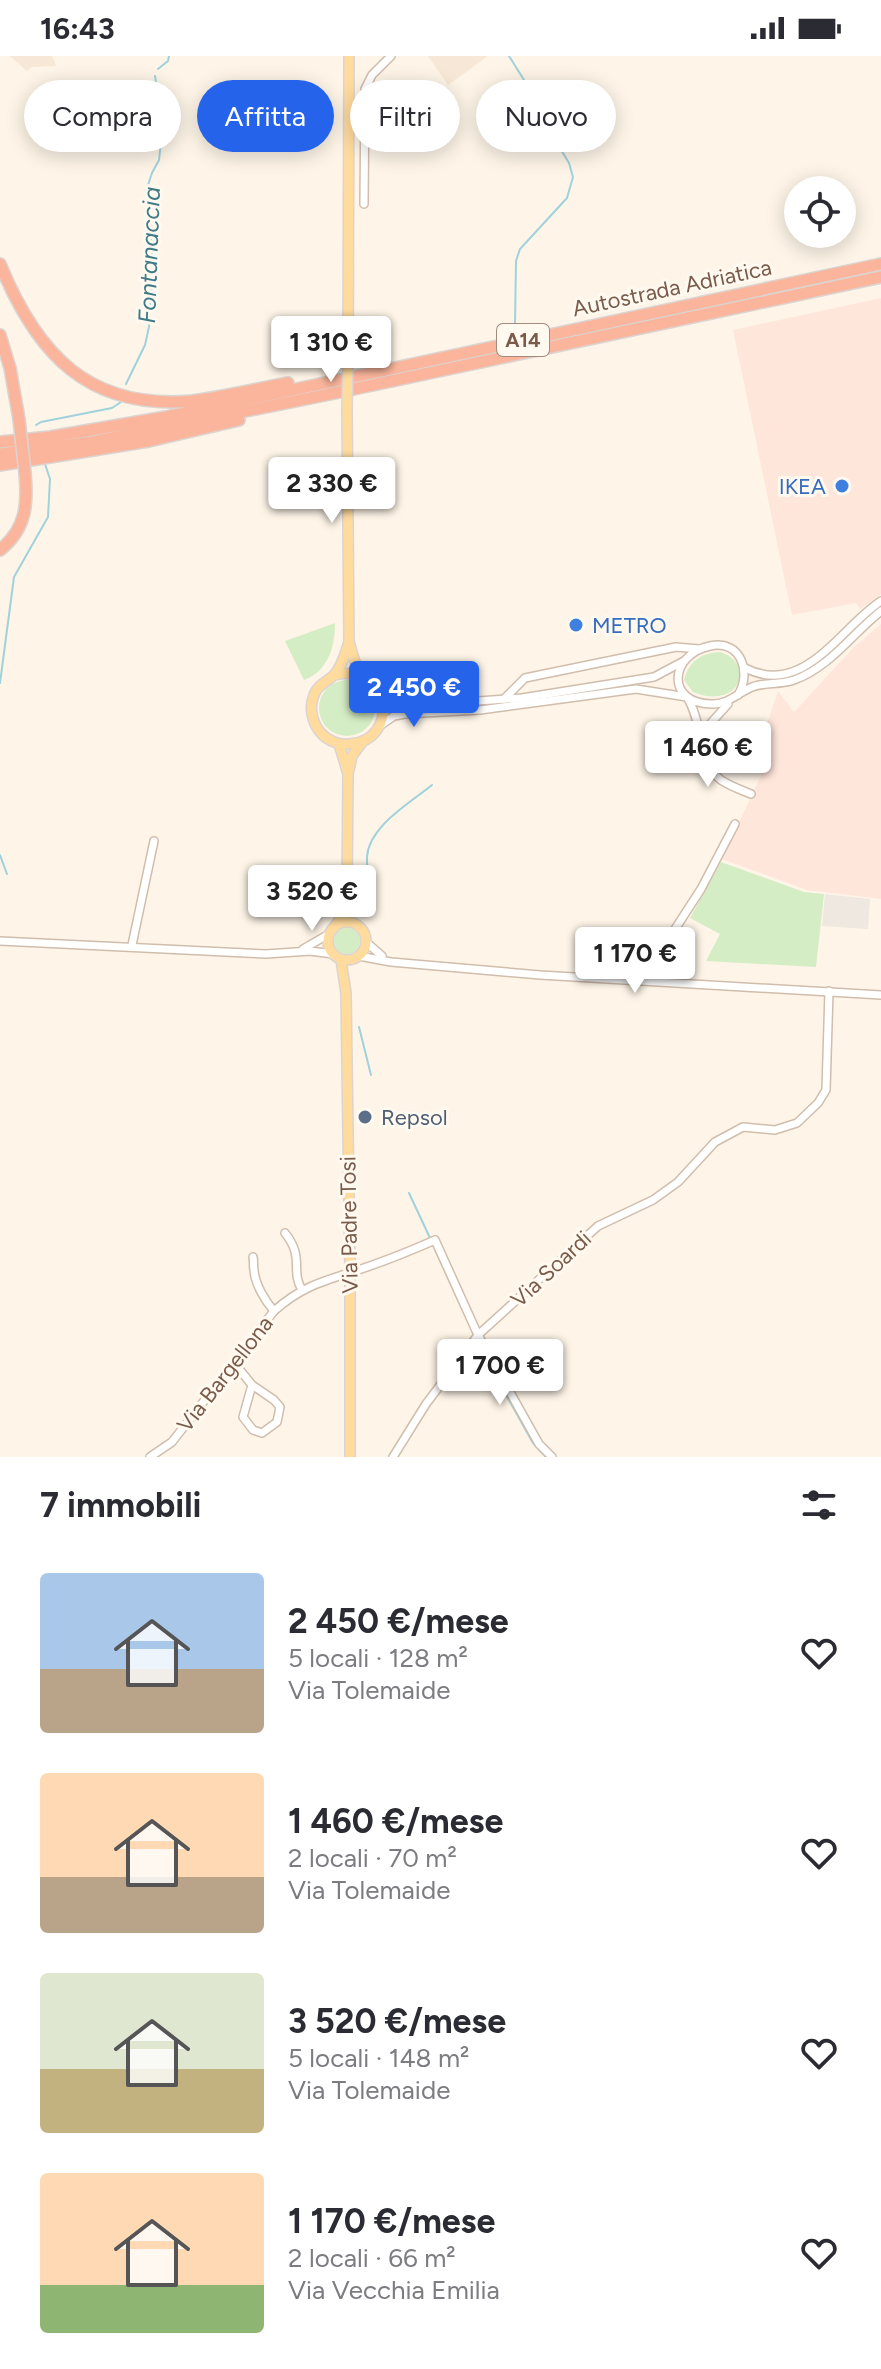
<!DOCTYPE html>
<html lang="it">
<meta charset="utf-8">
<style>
:root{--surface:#fff;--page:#f7f7f7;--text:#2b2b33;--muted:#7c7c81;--accent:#2563eb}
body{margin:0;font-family:Figtree,sans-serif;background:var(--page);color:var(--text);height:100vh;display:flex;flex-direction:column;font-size:30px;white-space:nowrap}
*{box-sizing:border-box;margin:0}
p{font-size:26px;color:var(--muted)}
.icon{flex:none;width:44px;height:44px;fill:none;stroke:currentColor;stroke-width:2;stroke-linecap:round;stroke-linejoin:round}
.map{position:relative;height:1401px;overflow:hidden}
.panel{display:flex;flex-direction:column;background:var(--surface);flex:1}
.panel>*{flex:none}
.hud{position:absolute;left:24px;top:24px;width:834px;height:72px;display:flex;gap:16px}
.tools{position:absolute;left:784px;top:120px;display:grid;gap:16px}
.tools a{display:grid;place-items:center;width:72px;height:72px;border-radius:50%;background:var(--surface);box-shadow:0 4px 20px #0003;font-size:40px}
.price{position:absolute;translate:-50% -68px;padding:0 18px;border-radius:8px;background:#fff;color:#222;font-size:26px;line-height:52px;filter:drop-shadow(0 2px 4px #0008)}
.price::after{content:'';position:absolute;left:50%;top:48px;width:24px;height:18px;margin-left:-12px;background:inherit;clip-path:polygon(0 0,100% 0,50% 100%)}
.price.active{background:var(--accent);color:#fff}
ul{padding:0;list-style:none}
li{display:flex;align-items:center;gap:24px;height:200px;padding:0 40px}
li span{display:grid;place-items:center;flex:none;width:224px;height:160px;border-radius:8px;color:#555}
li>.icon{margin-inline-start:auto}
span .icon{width:96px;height:96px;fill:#fffc;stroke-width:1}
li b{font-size:34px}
h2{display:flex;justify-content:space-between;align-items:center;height:96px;padding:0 40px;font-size:34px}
.chip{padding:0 28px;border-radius:36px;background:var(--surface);box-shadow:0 4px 20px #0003;font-size:28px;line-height:72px}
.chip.active{background:var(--accent);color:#fff}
.status{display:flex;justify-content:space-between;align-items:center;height:56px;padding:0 40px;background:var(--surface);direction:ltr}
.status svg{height:22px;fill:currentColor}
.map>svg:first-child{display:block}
</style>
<div class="status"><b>16:43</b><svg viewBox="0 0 49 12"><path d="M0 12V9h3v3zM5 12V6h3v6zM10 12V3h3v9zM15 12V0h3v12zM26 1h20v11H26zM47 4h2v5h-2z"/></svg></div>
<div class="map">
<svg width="881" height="1401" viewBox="0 0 881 1401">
<rect width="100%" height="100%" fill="#fef5e8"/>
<g fill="#f6e7d6">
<path d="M10 0H52L56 10 32 11 27 15Z"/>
<path d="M428 0H488L448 29Z"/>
</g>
<g fill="#fee6db">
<path d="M881 242V538L860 553 856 547 792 559 733 274Z"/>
<path d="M881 568V843L807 834 722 803 763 715 752 712 778 635 794 656 853 592Z"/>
</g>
<path fill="#eee8e1" d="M825 838 870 843 868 873 822 870Z"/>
<g fill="#d5edc5">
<path d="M335 567C335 591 328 615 304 624L285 585Z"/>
<path d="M720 596C758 608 738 655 693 636L684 624C689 605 701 597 720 596Z"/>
<circle cx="347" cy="652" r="28"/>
<path d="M721 806 804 836 824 838 816 911 706 905 720 878 690 862Z"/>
<circle cx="347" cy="885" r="13"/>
</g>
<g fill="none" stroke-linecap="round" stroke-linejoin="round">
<g stroke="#a0d2dc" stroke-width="2">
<path d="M509 0 524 24 532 46 569 107 573 121 567 142 520 193 516 205 515 269"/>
<path d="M158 13 168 5 169 0"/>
<path d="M126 328 145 289 149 271 153 213 148 129 152 117 159 104 160 95 161 58 155 20"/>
<path d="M36 369 41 366 112 352 121 346"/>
<path d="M0 627 14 521 48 461 50 423 45 408"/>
<path d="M0 799 7 818"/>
<path d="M374 844C372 831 366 815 367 801 369 770 410 747 432 729"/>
<path d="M359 971 371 1019"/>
<path d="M409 1137 430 1182"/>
<path d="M434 1191 464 1257"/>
<path d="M454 1317 477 1287 533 1387 546 1401"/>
</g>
<g stroke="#d1bdac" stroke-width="10">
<g id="minor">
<path d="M364 148 365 33 372 19 391 0"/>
<path d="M745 612C804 642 840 572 881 545"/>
<path d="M381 639 421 649 522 642 654 621 684 605"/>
<path d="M738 639C752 617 741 583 710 590 670 598 664 648 713 648 729 648 737 637 752 631 765 626 780 629 794 624 830 611 852 578 881 555"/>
<path d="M504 643 525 622 676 591 699 593"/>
<path d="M381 669 394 660 405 658 480 654 636 633 687 641C703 666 699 708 721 724 730 730 741 734 751 738"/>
<path d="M705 683 710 668 728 648"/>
<path d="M0 885 266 898 310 895 333 898"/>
<path d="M366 886 382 900"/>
<path d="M132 889 154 785"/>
<path d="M303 893 329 878"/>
<path d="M359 900 391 906 540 919 881 939"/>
<path d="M664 925 668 884 701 833 735 768"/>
<path d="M285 1177C305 1202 290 1214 302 1234"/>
<path d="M253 1201C254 1205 253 1209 254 1214 255 1228 265 1245 274 1255"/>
<path d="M235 1308 252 1329 274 1344 280 1351 277 1366 262 1377 253 1374 243 1361 252 1329"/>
<path d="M150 1401 172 1386 274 1255C300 1232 320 1226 352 1216 380 1207 408 1196 435 1184L478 1279 539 1388 552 1401"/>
<path d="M393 1401 426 1348 478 1279 598 1170 653 1144 678 1126 715 1086 743 1071 775 1074 797 1067 818 1047 826 1034 829 935"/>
</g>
</g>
<g stroke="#dcd4d0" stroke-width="12">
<g id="major">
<path d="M348 304 349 0"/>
<path d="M347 352 349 586 355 606 367 622"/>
<path d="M335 619C393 606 400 686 349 688 339 689 328 685 321 677 313 668 309 654 313 642 316 630 325 627 333 620 342 612 345 597 349 586"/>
<path d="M349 714 352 700 363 685"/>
<circle cx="347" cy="885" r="19"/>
<path d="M333 873 344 857 347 837 348 718 339 688"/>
<path d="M341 904 346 937 350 1217V1401"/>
</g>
</g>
<g stroke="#dcd4d0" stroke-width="14">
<g id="highway">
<path d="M0 208C37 298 88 354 192 345 224 341 256 333 288 327"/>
<path d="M0 279 10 312 19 363"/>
<path d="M0 386 50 381 166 361 881 208"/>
<path d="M0 398 92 386 335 337 881 221"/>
<path d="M0 409 149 385 239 364"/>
<path d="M0 494C26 473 28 449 25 417"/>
</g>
</g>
<use href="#minor" stroke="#fff" stroke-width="7"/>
<use href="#major" stroke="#ffdb9e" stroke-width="9"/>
<use href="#highway" stroke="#fbb59c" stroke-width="11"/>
<g stroke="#dcd4d0" stroke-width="12" stroke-linecap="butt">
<path id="major-bridge" d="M347 352 348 304"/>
</g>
<g stroke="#dcd4d0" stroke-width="14" stroke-linecap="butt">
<path id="highway-bridge" d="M19 363 25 417"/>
</g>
<use href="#major-bridge" stroke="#ffdb9e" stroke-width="9"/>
<use href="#highway-bridge" stroke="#fbb59c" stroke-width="11"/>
</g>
<g fill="#3f7fe0" stroke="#fff9f0" stroke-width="3">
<circle cx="842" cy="430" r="8"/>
<circle cx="576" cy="569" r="8"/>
</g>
<circle fill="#5c6f8a" stroke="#fff9f0" stroke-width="3" cx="365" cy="1061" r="8"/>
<g text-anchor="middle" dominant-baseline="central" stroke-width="6" stroke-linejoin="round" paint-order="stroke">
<rect fill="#fff9f0" stroke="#a28a7c" stroke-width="2" x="497" y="268" width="52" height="32" rx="6"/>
<g font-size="20" font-weight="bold" fill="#7a5b4a">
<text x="523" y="284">A14</text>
</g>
<g font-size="22" fill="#7a5b4a" stroke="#fff9f0">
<text transform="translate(672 232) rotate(-12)">Autostrada Adriatica</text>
<text transform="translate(349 1169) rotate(-91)">Via Padre Tosi</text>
<text transform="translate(551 1213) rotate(-43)">Via Soardi</text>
<text transform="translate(225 1318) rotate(-52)">Via Bargellona</text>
</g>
<g font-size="22" fill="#366cbe" stroke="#fff9f0" text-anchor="end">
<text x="826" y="430">IKEA</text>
<text x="592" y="569" text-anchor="start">METRO</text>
</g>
<g font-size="22" fill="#4e5e75" stroke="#fff9f0" text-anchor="start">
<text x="381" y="1061">Repsol</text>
</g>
<g font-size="24" font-style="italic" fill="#3f7b87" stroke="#fff9f0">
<text transform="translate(149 199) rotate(-88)">Fontanaccia</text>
</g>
</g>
</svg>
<div class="tools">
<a><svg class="icon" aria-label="locate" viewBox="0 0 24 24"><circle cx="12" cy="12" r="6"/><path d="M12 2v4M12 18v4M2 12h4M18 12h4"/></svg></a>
</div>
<b class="price" style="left:331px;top:328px">1 310 €</b>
<b class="price" style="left:332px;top:469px">2 330 €</b>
<b class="price active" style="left:414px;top:673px">2 450 €</b>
<b class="price" style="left:708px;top:733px">1 460 €</b>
<b class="price" style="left:312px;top:877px">3 520 €</b>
<b class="price" style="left:635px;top:939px">1 170 €</b>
<b class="price" style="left:500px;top:1351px">1 700 €</b>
<div class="hud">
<a class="chip">Compra</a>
<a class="chip active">Affitta</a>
<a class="chip">Filtri</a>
<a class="chip">Nuovo</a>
</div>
</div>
<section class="panel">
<h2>7 immobili<svg class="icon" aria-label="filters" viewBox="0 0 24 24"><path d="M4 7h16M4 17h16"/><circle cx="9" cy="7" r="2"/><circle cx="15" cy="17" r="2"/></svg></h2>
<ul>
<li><span style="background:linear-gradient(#a9c7e8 60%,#b9a48a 0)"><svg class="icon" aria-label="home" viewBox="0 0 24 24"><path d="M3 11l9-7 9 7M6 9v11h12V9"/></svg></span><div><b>2 450 €/mese</b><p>5 locali · 128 m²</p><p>Via Tolemaide</p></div><svg class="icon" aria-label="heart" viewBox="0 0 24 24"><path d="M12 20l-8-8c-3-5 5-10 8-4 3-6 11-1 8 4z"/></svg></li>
<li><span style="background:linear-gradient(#ffd9b3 65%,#b9a48a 0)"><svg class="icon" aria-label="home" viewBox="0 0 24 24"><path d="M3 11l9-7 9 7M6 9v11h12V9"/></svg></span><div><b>1 460 €/mese</b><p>2 locali · 70 m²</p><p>Via Tolemaide</p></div><svg class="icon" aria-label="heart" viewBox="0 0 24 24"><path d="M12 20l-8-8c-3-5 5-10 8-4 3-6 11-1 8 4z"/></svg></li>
<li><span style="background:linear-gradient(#dfe7d0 60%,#c2b280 0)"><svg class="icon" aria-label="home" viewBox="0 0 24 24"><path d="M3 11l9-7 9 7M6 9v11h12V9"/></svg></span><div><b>3 520 €/mese</b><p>5 locali · 148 m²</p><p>Via Tolemaide</p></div><svg class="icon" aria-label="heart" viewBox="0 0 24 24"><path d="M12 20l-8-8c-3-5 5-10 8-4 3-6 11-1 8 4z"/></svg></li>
<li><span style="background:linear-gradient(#ffd9b3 70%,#8fb573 0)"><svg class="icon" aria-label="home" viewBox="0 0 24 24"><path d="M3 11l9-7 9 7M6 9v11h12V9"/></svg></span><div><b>1 170 €/mese</b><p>2 locali · 66 m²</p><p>Via Vecchia Emilia</p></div><svg class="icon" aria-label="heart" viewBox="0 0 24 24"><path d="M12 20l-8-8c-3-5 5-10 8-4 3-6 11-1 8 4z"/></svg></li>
</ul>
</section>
